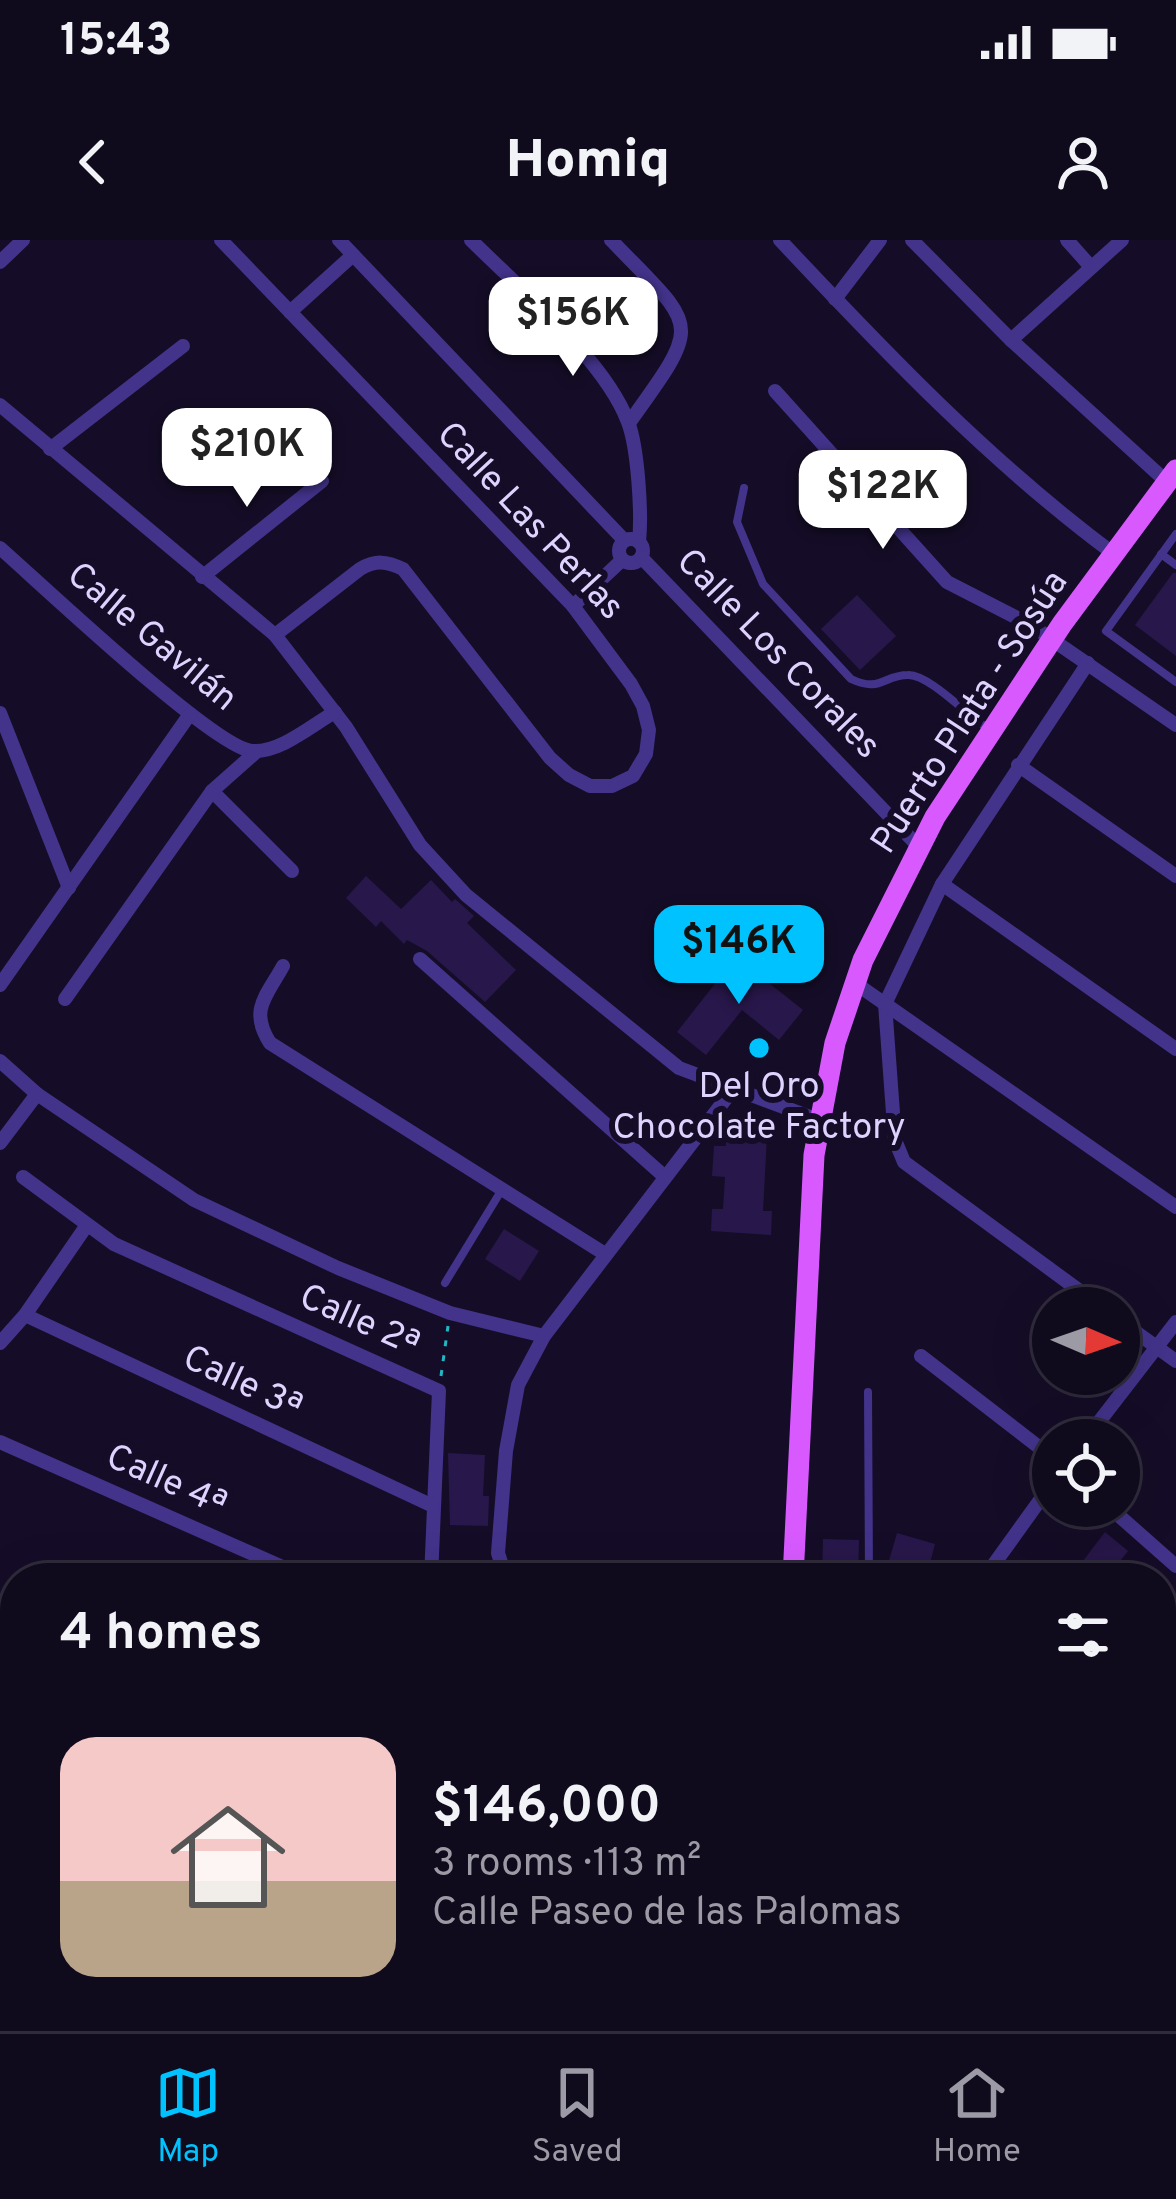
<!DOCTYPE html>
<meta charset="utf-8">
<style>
:root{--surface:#100a1d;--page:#1e182a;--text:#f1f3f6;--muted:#9c9aa4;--line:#302b3b;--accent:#00c2fe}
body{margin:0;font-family:Overpass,sans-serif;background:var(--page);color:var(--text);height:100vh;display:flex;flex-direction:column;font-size:45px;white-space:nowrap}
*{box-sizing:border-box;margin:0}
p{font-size:39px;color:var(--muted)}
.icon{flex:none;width:66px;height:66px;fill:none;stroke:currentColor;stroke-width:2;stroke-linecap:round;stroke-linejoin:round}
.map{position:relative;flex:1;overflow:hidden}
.side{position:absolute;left:0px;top:1323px;width:1176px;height:468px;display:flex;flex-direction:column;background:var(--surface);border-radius:48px 48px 0 0;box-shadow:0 12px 48px #0002,0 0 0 3px var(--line)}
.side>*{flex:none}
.needle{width:78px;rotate:92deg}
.buttons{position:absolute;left:1032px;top:1047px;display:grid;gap:24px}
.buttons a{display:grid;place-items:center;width:108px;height:108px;border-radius:50%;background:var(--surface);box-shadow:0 12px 48px #0002,0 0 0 3px var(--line);font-size:60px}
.price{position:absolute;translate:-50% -102px;padding:0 27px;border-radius:24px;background:#fff;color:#222;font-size:39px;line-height:78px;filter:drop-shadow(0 3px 6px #0008)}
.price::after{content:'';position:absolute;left:50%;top:72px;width:36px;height:27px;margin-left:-18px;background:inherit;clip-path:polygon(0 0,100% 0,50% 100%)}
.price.active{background:var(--accent);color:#111}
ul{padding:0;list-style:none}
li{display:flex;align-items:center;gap:36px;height:300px;padding:0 60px}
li+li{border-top:3px solid var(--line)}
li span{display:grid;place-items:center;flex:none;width:336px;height:240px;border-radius:36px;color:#555}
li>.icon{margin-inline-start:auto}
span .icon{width:144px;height:144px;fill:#fffc;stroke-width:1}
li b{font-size:51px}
h2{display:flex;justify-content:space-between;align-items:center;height:144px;padding:0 60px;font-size:51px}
.status{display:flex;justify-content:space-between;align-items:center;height:84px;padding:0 60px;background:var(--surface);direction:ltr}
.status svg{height:33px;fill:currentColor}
header{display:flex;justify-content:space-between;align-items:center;height:156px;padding:0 60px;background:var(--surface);font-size:54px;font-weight:800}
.tab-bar{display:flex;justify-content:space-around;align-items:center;height:168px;border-top:3px solid var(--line);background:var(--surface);font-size:33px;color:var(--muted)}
.tab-bar a{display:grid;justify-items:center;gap:6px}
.tab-bar .active{color:var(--accent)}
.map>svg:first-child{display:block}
</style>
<div class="status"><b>15:43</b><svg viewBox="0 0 49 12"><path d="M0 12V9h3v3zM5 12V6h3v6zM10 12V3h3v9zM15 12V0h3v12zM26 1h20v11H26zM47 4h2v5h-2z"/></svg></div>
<header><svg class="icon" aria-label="back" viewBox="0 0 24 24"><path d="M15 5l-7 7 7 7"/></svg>Homiq<svg class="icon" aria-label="person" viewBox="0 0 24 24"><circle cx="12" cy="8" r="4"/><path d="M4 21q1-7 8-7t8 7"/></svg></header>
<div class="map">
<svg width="1176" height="1791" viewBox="0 0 1176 1791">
<rect width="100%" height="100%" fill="#150d27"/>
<g fill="#28174a">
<path d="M1173 333H1176V416L1135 385Z"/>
<path d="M857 355 896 396 860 430 821 389Z"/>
<path d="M366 636 401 669 431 640 452 662 455 659 474 676 467 683 516 730 485 762 427 711 407 700 404 704 381 681 376 687 346 658Z"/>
<path d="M736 717 803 770 779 800 742 770 706 815 677 792Z"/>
<path d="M726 893 767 895 763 971H772L771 995 711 991 712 969H723L725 937 712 936 714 906H726Z"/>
<path d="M504 989 539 1011 520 1041 485 1019Z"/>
<path d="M448 1213 485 1215 483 1256H489L488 1286 450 1285Z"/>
<path d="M1105 1292 1128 1311 1107 1338H1070Z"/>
<path d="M897 1293 935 1304 926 1338H884Z"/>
<path d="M823 1299 859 1300 858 1338H822Z"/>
<path d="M455 1776H496L490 1791H463Z"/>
</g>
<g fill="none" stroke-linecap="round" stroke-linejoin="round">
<path stroke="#23b7c3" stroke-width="3" stroke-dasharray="6 9" stroke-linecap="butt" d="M441 1136 448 1086"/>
<g stroke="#43338b" stroke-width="8">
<path d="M744 248 737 282 763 344 851 439C881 453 883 435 908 435 929 434 970 478 990 490"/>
<path d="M1176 294 1106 391 1176 442"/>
<path d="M1161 314 1176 325"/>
<path d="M445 1043 501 951"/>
<path d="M868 1152 869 1338"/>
</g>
<g stroke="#43338b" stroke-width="14">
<path d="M221 0 573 366 631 444 643 466 649 490 646 514 633 536 612 546H590L569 535 550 518 403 329C386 321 376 320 360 329L275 395"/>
<path d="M339 0 624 300"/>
<path d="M471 0C519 48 605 120 628 182 638 208 642 274 639 302"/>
<path d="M611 0C698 90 704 79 629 183"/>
<path d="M780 0C885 112 990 222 1114 314"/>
<path d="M912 0 1011 100 1167 242"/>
<path d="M1067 0 1091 27"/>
<path d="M0 22 23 0"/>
<path d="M835 59 880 0"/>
<path d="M290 72 353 15"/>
<path d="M1011 100 1122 0"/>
<path d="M775 151 947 342 1031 385 1176 485"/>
<path d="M0 165 275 395 346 487 420 605 466 655 679 828 821 881"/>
<path d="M50 209 183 106"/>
<circle cx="631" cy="311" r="12"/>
<path d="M0 308C40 343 214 508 252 511 280 513 312 485 335 472"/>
<path d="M641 317 919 607"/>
<path d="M202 337 322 241"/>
<path d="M573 366 622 320"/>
<path d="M1088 423 942 644 885 764 895 900 904 922 1103 1068"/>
<path d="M0 473 69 648"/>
<path d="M256 512 212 551 292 631"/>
<path d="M1018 525 1176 636"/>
<path d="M942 644 1176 809"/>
<path d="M420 719 665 937"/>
<path d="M283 726C266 757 249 770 270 803L605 1014"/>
<path d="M855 743 1176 967"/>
<path d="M0 745 190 474"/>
<path d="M65 759 212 551"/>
<path d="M0 821 37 854"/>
<path d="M0 903 37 854 194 960 338 1028 450 1073 544 1096"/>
<path d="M23 937 114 1004 439 1151 431 1338"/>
<path d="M25 1075 433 1266"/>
<path d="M1119 1080 1176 1121"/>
<path d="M0 1103 25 1075 87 985"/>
<path d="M921 1116 1053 1218"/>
<path d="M1085 1200 1176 1082"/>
<path d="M0 1202 307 1338"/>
<path d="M1108 1266 1176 1326"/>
<path d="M506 1338 498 1313 506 1211 518 1145 544 1096 734 848"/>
<path d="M984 1338 1053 1242"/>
<path d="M0 1429 15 1430"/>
<path d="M1161 1498 1176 1509"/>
<path d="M0 1546H15"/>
<path d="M0 1600 15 1556"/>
<path d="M1161 1669 1173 1677"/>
<path d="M127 1776 160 1788 171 1787 179 1776"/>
<path d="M737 1776 748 1791"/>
<path d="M976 1776 980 1791"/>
<path d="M1068 1776 1090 1791"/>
<path d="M52 1791 56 1776"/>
<path d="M304 1791 311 1776"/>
<path d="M429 1791 435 1776"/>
</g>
<g stroke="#d85aff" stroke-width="21">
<path d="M793 1338 814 915 835 803 863 720 935 577 1062 384 1176 230"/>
<path d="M774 1791 775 1776"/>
</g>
</g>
<circle fill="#00c2fe" stroke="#150d27" stroke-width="4.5" cx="759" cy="808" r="12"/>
<g text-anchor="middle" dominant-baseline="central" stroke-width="12" stroke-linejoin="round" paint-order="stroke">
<g font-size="36" fill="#ded3ff" stroke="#150d27">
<text transform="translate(529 282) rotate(47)">Calle Las Perlas</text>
<text transform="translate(151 398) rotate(40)">Calle Gavilán</text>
<text transform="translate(777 415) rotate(46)">Calle Los Corales</text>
<text transform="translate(971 473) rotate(-57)">Puerto Plata - Sosúa</text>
<text transform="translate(359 1082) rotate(24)">Calle 2ª</text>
<text transform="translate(242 1144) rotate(25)">Calle 3ª</text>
<text transform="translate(166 1242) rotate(24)">Calle 4ª</text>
</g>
<g font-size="36" fill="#ded3ff" stroke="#150d27">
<text x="759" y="848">Del Oro<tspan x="759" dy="41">Chocolate Factory</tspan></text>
</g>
</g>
</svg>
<div class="buttons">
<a><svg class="needle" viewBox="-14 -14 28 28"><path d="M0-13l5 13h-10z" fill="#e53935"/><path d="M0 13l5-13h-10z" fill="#9c9aa4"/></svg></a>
<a><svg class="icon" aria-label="locate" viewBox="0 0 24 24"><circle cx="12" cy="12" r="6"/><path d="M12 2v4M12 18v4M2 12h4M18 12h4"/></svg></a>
</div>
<b class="price" style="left:573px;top:139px">$156K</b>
<b class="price" style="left:247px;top:270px">$210K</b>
<b class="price" style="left:883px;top:312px">$122K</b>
<b class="price active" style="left:739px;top:767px">$146K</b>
<section class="side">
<h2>4 homes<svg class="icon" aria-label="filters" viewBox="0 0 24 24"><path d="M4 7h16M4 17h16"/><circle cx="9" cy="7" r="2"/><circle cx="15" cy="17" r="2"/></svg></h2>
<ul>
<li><span style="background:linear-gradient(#f6c9c9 60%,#b9a48a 0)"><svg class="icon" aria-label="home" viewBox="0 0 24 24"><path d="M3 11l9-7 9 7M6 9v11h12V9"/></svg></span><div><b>$146,000</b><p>3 rooms · 113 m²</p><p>Calle Paseo de las Palomas</p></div></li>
</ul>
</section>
</div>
<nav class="tab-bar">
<a class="active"><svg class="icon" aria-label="map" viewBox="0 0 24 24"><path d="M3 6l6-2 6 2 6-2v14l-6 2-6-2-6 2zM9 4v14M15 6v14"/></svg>Map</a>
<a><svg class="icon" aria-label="saved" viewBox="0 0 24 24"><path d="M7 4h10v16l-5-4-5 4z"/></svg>Saved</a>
<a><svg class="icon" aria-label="home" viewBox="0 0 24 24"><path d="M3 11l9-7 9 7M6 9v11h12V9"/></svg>Home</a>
</nav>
